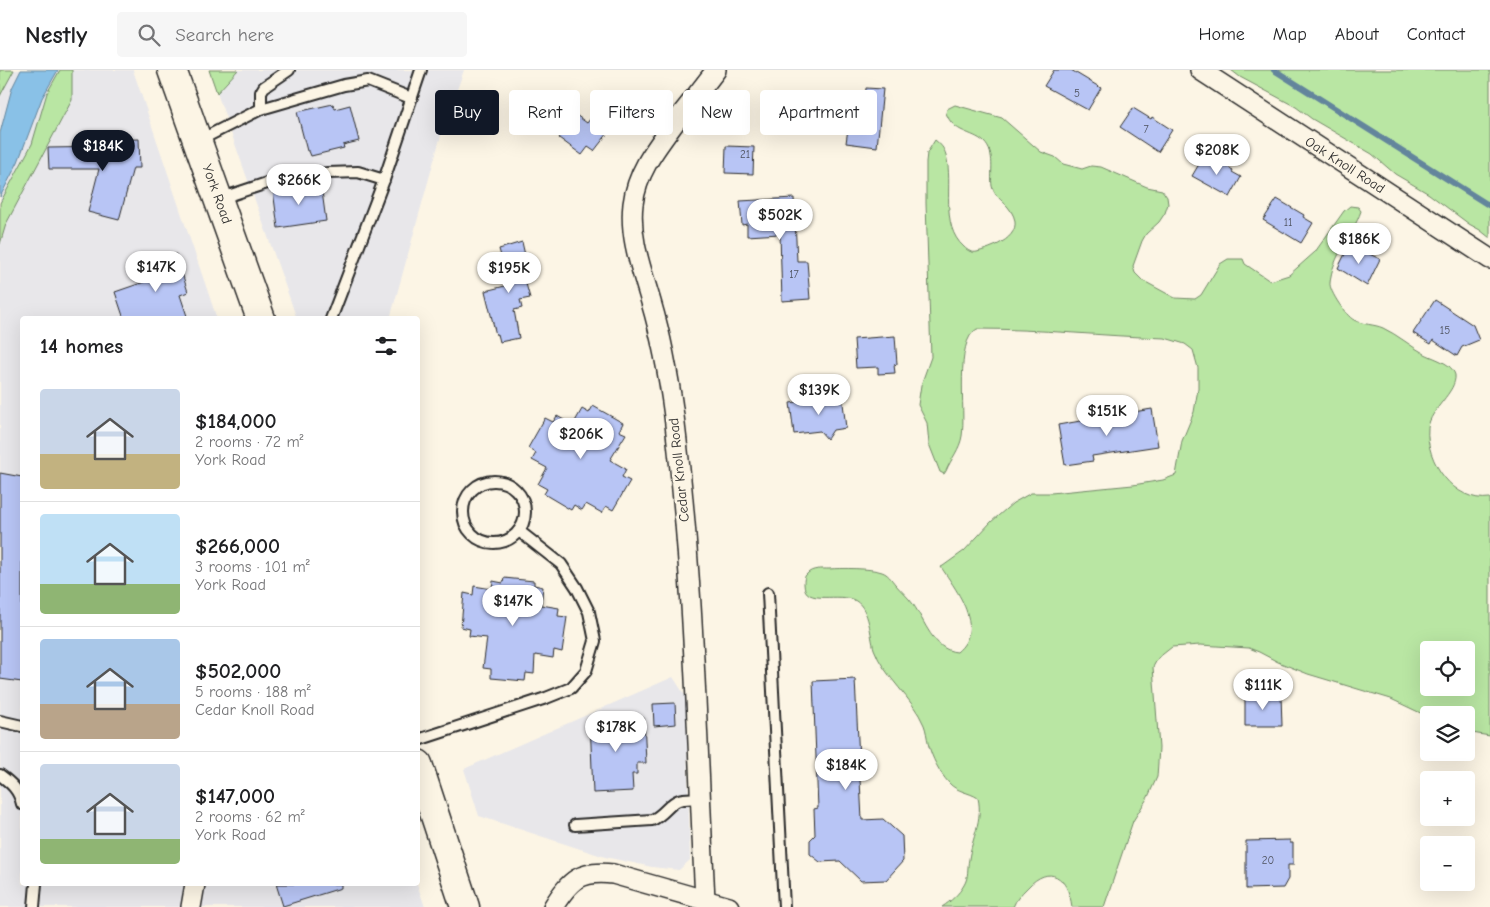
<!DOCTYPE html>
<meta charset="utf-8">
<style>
:root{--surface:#fff;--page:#f6f6f6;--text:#202124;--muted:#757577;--line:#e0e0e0;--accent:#111827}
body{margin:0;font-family:"Comic Neue",sans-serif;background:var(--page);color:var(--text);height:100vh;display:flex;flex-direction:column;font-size:19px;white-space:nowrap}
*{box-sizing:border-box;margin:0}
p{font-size:16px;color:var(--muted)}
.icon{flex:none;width:28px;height:28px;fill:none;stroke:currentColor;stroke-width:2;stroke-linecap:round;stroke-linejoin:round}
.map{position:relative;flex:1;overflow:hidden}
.drawer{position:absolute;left:20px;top:246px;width:400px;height:570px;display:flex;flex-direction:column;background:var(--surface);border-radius:5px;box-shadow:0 5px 20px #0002}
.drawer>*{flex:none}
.hud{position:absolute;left:435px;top:20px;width:475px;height:45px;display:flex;gap:10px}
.fabs{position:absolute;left:1420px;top:571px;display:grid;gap:10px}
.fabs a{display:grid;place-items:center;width:55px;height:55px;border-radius:5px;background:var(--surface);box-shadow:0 5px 20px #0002;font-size:25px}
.price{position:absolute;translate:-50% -42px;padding:0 11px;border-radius:18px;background:#fff;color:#222;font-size:16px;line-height:32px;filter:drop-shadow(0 1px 2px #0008)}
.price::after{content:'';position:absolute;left:50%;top:30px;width:15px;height:11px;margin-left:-8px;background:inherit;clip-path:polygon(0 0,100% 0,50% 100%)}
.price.active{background:var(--accent);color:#fff}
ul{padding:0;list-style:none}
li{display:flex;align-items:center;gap:15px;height:125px;padding:0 20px}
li+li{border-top:1px solid var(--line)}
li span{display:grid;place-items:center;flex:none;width:140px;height:100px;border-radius:5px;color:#555}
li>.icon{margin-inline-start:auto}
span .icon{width:60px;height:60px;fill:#fffc;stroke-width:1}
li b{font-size:21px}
h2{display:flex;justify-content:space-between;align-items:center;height:60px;padding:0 20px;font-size:21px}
.pill{padding:0 18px;border-radius:5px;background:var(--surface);box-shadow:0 5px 20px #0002;font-size:18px;line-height:45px}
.pill.active{background:var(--accent);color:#fff}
header{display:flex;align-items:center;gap:30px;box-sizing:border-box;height:70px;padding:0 25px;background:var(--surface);border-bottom:1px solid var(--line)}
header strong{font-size:24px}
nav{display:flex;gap:28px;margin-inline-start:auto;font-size:18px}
.search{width:350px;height:45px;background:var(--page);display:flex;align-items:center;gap:12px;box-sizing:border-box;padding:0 18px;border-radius:5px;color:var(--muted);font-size:19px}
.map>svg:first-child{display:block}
</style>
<header>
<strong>Nestly</strong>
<div class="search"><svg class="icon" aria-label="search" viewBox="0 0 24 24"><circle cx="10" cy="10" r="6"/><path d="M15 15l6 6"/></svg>Search here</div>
<nav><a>Home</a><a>Map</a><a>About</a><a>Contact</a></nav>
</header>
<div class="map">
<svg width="1490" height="837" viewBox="0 0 1490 837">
<rect width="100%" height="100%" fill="#fcf5e5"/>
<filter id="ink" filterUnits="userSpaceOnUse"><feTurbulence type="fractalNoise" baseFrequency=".02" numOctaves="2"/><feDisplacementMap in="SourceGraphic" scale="10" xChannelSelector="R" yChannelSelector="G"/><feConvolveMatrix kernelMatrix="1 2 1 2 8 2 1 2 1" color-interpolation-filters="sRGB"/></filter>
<g filter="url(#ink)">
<g fill="#e8e7ea">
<path d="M0 0H133L217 249H22V814H417L425 837H0Z"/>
<path d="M238 0H464L441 65 390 249H297L217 23Z"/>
<path d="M673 607 686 627 690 790 679 800 652 797 605 787 479 746 464 699Z"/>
</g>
<g fill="#b9e6a3" stroke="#728867" fill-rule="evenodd">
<path d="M0 0H14L0 26Z"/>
<path d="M60 0H72V30L6 154 0 174V133L32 74 47 23Z"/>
<path d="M209 0H238L217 23Z"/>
<path d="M1231 0H1490V168L1480 160 1469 154 1429 124 1395 104 1372 84 1312 49 1296 37 1240 7Z"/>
<path d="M955 35 1002 48 1041 82 1055 87 1063 94 1082 99 1091 96 1101 97 1147 117 1162 120 1167 127 1168 134 1165 143 1159 152 1146 164 1142 171 1133 196 1135 203 1142 210 1175 228 1195 229 1201 225 1220 194 1228 189H1243L1245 194 1270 211 1289 205 1315 182 1344 141 1350 136 1358 137 1361 141C1353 165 1332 186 1330 213 1329 221 1346 246 1354 250 1363 255 1374 254 1383 258 1398 265 1410 276 1425 284 1433 288 1441 290 1449 296 1451 298 1454 301 1455 305 1457 322 1430 339 1428 358 1425 391 1454 433 1490 428V666L1466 662V645H1429V647L1391 629 1308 604 1278 592 1259 582 1249 578 1200 575 1172 577 1158 588 1153 597 1159 678 1157 707 1148 727 1133 751 1104 837H1072C1068 807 1050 793 1027 818 1021 824 1016 829 1013 837H942C951 831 959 824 964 815 969 807 967 798 969 789 972 768 983 750 978 728 969 722 957 722 949 713 939 702 932 688 928 673 927 667 926 660 924 655 913 628 884 607 874 579 870 565 870 540 856 531 840 521 804 537 804 514 804 511 804 506 807 504 812 498 822 499 829 499 841 498 871 498 882 502 888 504 891 509 895 514 901 521 908 527 913 534 925 551 933 580 957 582 986 558 957 521 941 497L943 496 964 481 991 452 1013 433 1031 423H1051L1133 415 1163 410 1176 405 1182 371 1194 342 1198 319V298L1193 280 1185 274 1165 268C1102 266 1040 259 977 259 954 271 966 341 962 366 960 379 951 389 946 401L944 404 940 402 929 374 927 353 918 335 921 315 931 287 926 133V92L927 83 935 70C941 75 944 78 946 85 954 114 939 155 964 177 968 181 972 183 977 182 999 176 1029 163 1008 137 1002 130 994 126 992 116 990 102 996 84 984 72 972 61 954 64 946 43L947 39ZM1429 580H1466V618H1429Z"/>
</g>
<path fill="#89c1e7" stroke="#63859c" d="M21 0H58L42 28 18 92 0 127V63L12 18Z"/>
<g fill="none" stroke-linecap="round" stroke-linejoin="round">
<path stroke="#63859c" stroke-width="6" d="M1274 0 1490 136"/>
</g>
<g fill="#b8c5f5" stroke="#2b2b2b">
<path d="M1054 0H1071L1101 18 1088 40 1044 16Z"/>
<path d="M866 18 883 19 877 77 846 73 850 44 864 45Z"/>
<path d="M333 34 335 39 350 35 359 71 343 75 344 78 311 86 309 81H307L297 42Z"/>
<path d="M601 35 619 49 594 81 588 77 582 85 559 68 576 45 587 53Z"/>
<path d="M1133 38 1151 49 1152 47 1172 60 1158 82 1120 57Z"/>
<path d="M139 69 140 98H133L119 150 88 142 99 99H49L48 78 110 77V70Z"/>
<path d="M726 76 754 77 753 104 725 103Z"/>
<path d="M1205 84 1233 100 1232 102 1241 107 1230 127 1192 106Z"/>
<path d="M321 114 326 151 278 158 273 120Z"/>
<path d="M794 128 797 191H807L810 229 782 231 780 164 747 166V154L742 155 740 131Z"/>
<path d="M1277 129 1304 145 1303 147 1313 153 1301 173 1263 150Z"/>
<path d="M522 172 527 194 521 196 530 228 520 230 522 238 514 240 519 268 500 272 498 264 496 265 485 221 509 215 499 179Z"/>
<path d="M1349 176 1361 183 1363 181 1380 189 1367 216 1338 198Z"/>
<path d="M176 184 188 222 180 225 188 249H124L115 222 144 212 139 196Z"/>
<path d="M1435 230 1473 255 1479 270 1462 277 1457 286 1433 270 1431 274 1413 263Z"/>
<path d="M895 266 897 294 894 295 895 303 878 304V297L856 298 854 269Z"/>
<path d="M842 325 846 358 833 360 827 369 820 361 794 364 790 333Z"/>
<path d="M593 336 623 353 619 361 626 364 610 390 626 399 622 407 630 411 613 440 606 436 602 443 586 434 582 440 574 435 571 440 544 424 547 419 538 414 547 398 532 390 536 383 528 378 545 348 553 352 557 346 573 355 582 339 589 343Z"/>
<path d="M1152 339 1158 376 1092 386 1093 391 1065 395 1058 355 1086 350 1087 353 1122 348 1121 344Z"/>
<path d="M0 403 22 407V612L0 609Z"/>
<path d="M504 508 534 511V515L543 517 541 535 559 538 558 546 567 547 562 582 554 580 553 588 535 585 534 604 526 603 525 611 491 608V599L483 598 487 568 469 566 470 559 461 557 464 523 473 525 474 516 492 519 493 511 503 513Z"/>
<path d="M855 609 862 750 883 749 902 766 903 791 886 810 861 811 840 791 820 792 810 784V770L815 765 814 739 818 738 813 611Z"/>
<path d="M1245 625H1281L1282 656H1245Z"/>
<path d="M675 633 676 654 654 656 653 634Z"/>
<path d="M644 648 646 693H637V704H632L633 721 593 723 590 650Z"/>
<path d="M1290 770V773H1293V795H1288V809L1283 818 1246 819V771Z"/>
<path d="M276 814H341V818L283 836Z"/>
</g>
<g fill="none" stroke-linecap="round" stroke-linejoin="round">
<g stroke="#2b2b2b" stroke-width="14">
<g id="lane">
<path d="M261 39V22L264 17 289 0"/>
<path d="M198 71 261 39 344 15 368 11 411 28"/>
<path d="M219 129 273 111 328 103 358 102 384 110"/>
<path d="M331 249 384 110 421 0"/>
<circle cx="494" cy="442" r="31"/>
<path d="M768 523 784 837"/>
<path d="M0 651 22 656"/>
<path d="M418 670 546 628 571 618 586 601 595 571 589 542 577 518 561 494 519 461"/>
<path d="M0 705C11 713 19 720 22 734"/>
<path d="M575 755 652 750C664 745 669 733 679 730 685 728 693 729 700 728"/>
<path d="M34 837 36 814"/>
</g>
</g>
<g stroke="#2b2b2b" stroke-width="22">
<g id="street">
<path d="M1200 0 1490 189"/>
<path d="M705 830C697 669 694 507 674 346 669 308 662 269 651 232 642 200 629 168 633 134 637 101 657 77 676 51 690 34 703 17 716 0"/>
<path d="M191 837 195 814"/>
<path d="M553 837C570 810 580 800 613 804L729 837"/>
</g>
</g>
<g stroke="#2b2b2b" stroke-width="31">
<g id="primary">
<path d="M172 0 261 249"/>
<path d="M418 694 465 837"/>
</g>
</g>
<use href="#lane" stroke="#fcf5e5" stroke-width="10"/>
<use href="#street" stroke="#fcf5e5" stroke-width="19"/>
<use href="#primary" stroke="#fcf5e5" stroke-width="28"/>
</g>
</g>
<g text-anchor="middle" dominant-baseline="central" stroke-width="5" stroke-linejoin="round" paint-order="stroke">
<g font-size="11" fill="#4e525e">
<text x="1077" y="23">5</text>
<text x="1146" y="59">7</text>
<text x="745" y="84">21</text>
<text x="1288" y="152">11</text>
<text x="794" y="204">17</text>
<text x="1445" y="260">15</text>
<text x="1268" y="790">20</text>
</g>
<g font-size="14" fill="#2b2b2b" stroke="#fcf5e5">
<text transform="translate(1345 95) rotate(33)">Oak Knoll Road</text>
<text transform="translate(217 124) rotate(70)">York Road</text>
<text transform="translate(679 400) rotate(-96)">Cedar Knoll Road</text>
</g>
</g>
</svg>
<div class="fabs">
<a><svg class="icon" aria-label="locate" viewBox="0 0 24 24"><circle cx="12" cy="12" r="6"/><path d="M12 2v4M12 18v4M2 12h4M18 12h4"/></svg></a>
<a><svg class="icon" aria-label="layers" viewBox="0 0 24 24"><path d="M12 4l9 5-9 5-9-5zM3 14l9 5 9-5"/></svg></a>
<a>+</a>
<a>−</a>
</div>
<b class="price active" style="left:103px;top:102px">$184K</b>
<b class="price" style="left:1217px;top:106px">$208K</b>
<b class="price" style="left:299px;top:136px">$266K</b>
<b class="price" style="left:780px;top:171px">$502K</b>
<b class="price" style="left:1359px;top:195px">$186K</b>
<b class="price" style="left:156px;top:223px">$147K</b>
<b class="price" style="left:509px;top:224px">$195K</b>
<b class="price" style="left:819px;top:346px">$139K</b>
<b class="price" style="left:1107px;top:367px">$151K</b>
<b class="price" style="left:581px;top:390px">$206K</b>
<b class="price" style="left:513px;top:557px">$147K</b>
<b class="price" style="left:1263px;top:641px">$111K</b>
<b class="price" style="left:616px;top:683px">$178K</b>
<b class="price" style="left:846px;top:721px">$184K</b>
<div class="hud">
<a class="pill active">Buy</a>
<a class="pill">Rent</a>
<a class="pill">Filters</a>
<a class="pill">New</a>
<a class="pill">Apartment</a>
</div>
<section class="drawer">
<h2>14 homes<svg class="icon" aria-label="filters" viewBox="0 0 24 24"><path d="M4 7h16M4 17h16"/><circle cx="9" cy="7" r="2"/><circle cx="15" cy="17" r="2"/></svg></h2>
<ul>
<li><span style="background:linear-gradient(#c9d6e8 65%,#c2b280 0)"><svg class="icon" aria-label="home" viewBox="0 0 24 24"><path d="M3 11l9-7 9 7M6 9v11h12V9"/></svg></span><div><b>$184,000</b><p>2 rooms · 72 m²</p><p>York Road</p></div></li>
<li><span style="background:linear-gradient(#bfe0f5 70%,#8fb573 0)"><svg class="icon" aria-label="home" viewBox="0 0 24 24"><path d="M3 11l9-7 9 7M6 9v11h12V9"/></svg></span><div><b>$266,000</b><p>3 rooms · 101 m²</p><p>York Road</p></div></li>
<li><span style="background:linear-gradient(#a9c7e8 65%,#b9a48a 0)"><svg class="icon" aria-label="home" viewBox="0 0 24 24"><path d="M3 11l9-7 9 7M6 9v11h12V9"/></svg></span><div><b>$502,000</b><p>5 rooms · 188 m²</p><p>Cedar Knoll Road</p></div></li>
<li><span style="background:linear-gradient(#c9d6e8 75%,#8fb573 0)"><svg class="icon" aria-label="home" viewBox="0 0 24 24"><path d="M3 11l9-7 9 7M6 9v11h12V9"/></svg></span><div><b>$147,000</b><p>2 rooms · 62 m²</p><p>York Road</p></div></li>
</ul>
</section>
</div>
